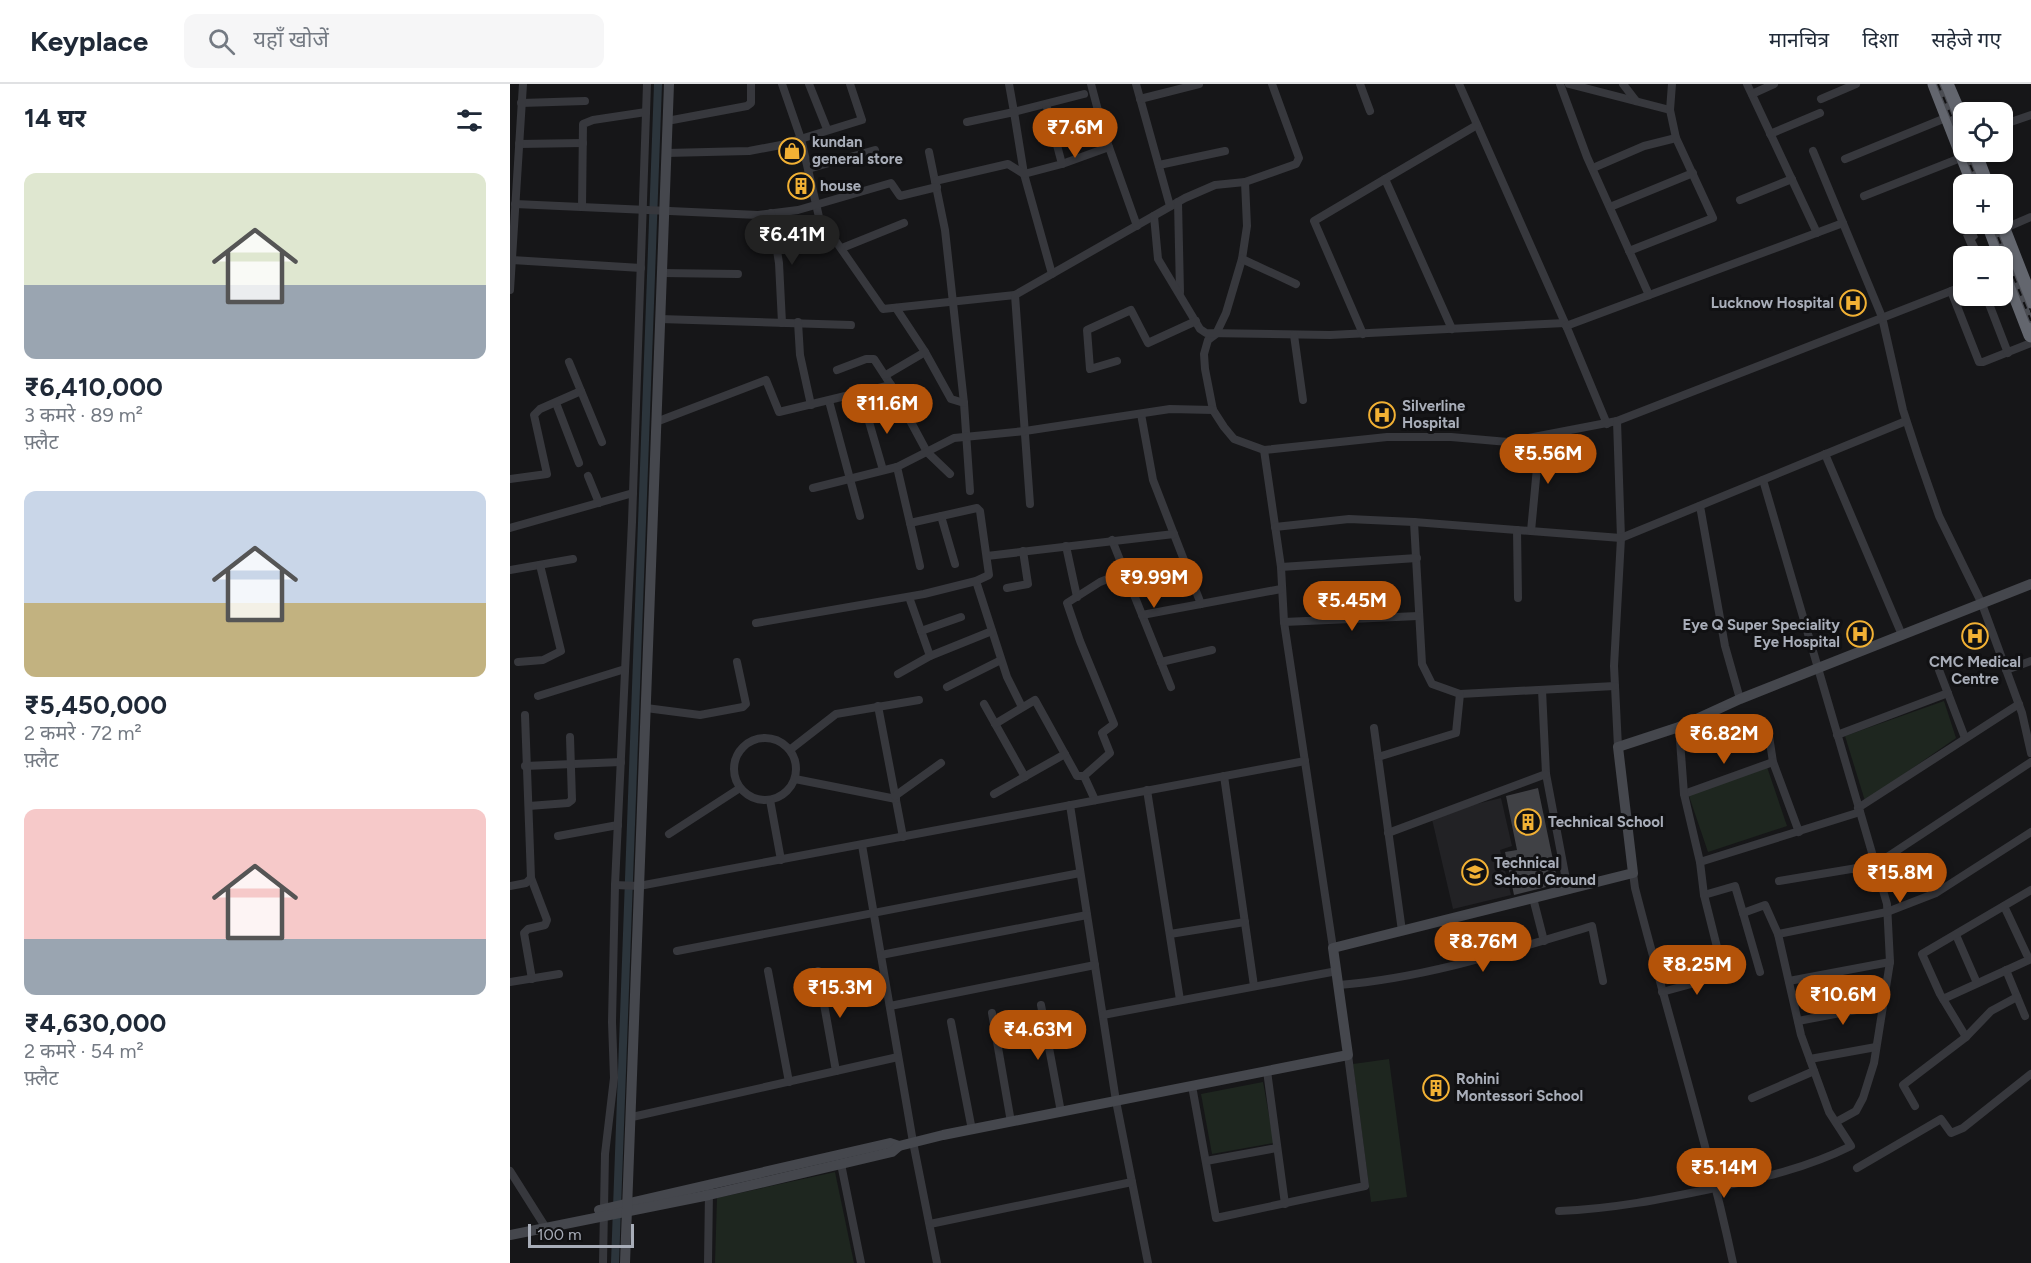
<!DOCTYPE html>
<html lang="hi">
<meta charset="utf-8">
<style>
:root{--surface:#fff;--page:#f6f6f7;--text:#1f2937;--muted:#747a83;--line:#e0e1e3;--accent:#b45309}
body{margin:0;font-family:Figtree,"Noto Sans Devanagari",sans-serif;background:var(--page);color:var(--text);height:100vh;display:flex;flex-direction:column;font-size:22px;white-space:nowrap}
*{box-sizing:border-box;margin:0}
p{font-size:20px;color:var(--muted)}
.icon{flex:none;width:33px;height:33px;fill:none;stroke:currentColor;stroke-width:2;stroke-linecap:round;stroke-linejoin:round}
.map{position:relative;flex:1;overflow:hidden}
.side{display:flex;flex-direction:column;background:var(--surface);width:510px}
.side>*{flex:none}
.tools{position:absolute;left:1443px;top:18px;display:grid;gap:12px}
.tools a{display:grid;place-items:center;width:60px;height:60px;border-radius:12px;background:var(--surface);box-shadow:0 2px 4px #0004;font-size:30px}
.scale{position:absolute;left:18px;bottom:15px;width:106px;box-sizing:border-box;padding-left:6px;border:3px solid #a8adb8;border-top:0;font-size:16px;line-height:21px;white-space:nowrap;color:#a8adb8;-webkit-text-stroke:4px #111113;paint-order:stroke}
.price{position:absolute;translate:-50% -51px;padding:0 14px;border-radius:21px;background:var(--accent);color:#fff;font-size:20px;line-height:39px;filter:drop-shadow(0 2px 3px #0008)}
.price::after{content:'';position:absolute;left:50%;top:36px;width:18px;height:14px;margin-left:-9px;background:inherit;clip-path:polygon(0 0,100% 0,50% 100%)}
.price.current{background:#222;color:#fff}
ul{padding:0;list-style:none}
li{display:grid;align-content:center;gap:12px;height:318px;padding:0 24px}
li span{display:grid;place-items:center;height:186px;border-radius:12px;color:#555}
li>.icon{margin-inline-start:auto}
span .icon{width:108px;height:108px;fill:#fffc;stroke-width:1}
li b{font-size:26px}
h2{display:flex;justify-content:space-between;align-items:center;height:72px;padding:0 24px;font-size:26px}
header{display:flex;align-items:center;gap:36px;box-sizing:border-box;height:84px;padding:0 30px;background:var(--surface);border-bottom:2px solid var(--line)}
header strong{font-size:28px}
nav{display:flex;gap:33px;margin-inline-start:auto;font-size:21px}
.search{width:420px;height:54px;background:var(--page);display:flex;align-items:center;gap:15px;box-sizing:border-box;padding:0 21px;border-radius:12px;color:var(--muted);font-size:22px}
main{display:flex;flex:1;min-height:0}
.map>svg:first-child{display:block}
</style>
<header>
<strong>Keyplace</strong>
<div class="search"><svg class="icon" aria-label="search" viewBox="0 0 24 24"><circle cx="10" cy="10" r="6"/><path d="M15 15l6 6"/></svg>यहाँ खोजें</div>
<nav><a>मानचित्र</a><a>दिशा</a><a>सहेजे गए</a></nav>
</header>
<main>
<section class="side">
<h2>14 घर<svg class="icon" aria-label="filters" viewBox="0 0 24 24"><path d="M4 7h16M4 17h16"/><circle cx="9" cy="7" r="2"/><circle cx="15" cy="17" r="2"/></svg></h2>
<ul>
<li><span style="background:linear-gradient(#dfe7d0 60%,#9aa5b1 0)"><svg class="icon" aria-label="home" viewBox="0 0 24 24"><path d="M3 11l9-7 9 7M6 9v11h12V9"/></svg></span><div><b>₹6,410,000</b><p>3 कमरे · 89 m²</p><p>फ़्लैट</p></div></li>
<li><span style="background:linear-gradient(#c9d6e8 60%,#c2b280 0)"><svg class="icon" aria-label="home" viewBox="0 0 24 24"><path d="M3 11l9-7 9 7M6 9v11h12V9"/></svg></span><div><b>₹5,450,000</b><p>2 कमरे · 72 m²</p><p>फ़्लैट</p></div></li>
<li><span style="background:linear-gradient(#f6c9c9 70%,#9aa5b1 0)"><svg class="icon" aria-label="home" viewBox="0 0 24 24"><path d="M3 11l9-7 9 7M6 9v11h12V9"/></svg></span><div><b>₹4,630,000</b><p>2 कमरे · 54 m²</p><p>फ़्लैट</p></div></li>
</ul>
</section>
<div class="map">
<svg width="1521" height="1179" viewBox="0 0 1521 1179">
<rect width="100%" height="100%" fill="#161618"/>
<path fill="#222225" d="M991 714 1002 762 990 766 1001 811 943 825 921 731Z"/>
<g fill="#1e261f">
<path d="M1434 617 1446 654 1355 717 1335 652Z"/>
<path d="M1257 683 1277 742 1198 768 1178 709Z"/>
<path d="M879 975 897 1113 861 1118 843 980Z"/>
<path d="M753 998 764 1059 702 1070 691 1010Z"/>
<path d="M325 1088 344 1179H205L207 1114Z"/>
</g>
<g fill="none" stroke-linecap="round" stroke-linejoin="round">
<path stroke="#2c353c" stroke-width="8" d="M105 1179 148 0"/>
</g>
<g fill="#404145">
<path d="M1465 146 1468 153 1465 156 1473 172H1462L1453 151Z"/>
<path d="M1028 704 1048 800 1004 811 995 768 1007 766 996 712Z"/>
<path d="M938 997 940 1006 914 1011 912 1002Z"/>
</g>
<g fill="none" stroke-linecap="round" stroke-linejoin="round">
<g stroke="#37383d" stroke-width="8">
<path d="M272 0 291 55 309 133 373 225 505 211 675 114 705 101 735 98 786 80 789 74 762 0"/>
<path d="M299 0 317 45"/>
<path d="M499 0 504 28 574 10"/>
<path d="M581 0 594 49 627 142"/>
<path d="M626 0 660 122"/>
<path d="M850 0 860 27"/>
<path d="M949 0 1055 239 1097 340"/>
<path d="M1050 0 1077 73 1139 211"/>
<path d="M1059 0 1160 26"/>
<path d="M1113 0 1126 17"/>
<path d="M1237 0 1307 149"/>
<path d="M1242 10 1264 0"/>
<path d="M630 15 689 0"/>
<path d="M1311 15 1346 0"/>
<path d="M11 19 75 17"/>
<path d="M157 37 237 22 241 19V0"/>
<path d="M457 38 504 28 514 90 542 190"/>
<path d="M1492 41 1521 31"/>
<path d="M1260 50 1310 29"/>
<path d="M9 60 73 59"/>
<path d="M1303 67 1372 233 1393 326 1408 372 1429 432 1472 520 1512 629 1521 669"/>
<path d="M419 68 435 146 454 319 460 407"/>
<path d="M156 69 239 67 271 61 352 36 340 0"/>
<path d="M1335 75 1438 33"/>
<path d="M552 80 599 63"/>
<path d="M649 81 715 67"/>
<path d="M1083 84 1134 62 1166 54"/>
<path d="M298 85 365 66"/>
<path d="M875 95 967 41"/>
<path d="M425 97 498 80 514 90 552 80 536 20"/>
<path d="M735 98 737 142 732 175 716 229 706 250 698 256 694 270 695 285 703 326 714 343 724 355 754 366 877 353H941L998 358 1107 337 1454 202"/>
<path d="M1354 112 1453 73"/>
<path d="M1230 116 1282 95"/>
<path d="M668 118 670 208"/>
<path d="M5 120 248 131 288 126 381 99 390 112 427 103"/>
<path d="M72 123 73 40 83 36 136 28"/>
<path d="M1100 123 1183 89"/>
<path d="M261 129 269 179 272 239"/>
<path d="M644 132 648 175 690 245 696 249 820 251 1055 239"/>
<path d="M1493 145 1521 133"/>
<path d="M332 164 394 139"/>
<path d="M1119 167 1203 134 1166 54 1160 26 1162 0"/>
<path d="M732 175 786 200"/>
<path d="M2 176 131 184"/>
<path d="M152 189 228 190"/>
<path d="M0 206 13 0"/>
<path d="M1441 207 1469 278H1473L1521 259"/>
<path d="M505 211 520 420"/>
<path d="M1476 212 1498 269"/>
<path d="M386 224 415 268 441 315 454 319"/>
<path d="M150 235 341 241"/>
<path d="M288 238 290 271 301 321"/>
<path d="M1056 242 1333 139"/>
<path d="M853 250 804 137 875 95 942 245"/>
<path d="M784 251 793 316"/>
<path d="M607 277 580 285 577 246 621 226 638 259 686 237"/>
<path d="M59 278 92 358"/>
<path d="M327 286 356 275H364L381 301 417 368 440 390"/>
<path d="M376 291 415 268"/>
<path d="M319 317 350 432"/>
<path d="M46 319 69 379"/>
<path d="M355 324 373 386"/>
<path d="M631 330 643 396 691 520"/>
<path d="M1107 337 1111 454 1104 582 1108 663"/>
<path d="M146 338 256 296 269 328 381 301"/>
<path d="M754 366 771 483 774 538 823 864"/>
<path d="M1315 370 1392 551"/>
<path d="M387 383 410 482"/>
<path d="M78 392 89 419"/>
<path d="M0 395 37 390 24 331 30 325 71 307"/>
<path d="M1253 396 1377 820 1380 878 1364 979 1353 1014 1346 1027 1326 1038"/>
<path d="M303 404 387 383 444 354 515 347 660 325 703 326"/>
<path d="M1190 422 1215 562 1230 615"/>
<path d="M431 432 445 480"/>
<path d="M904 438 912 580 922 600 950 610 1105 602"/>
<path d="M765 443 839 435 904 438 1111 454 1396 337"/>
<path d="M0 444 123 409"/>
<path d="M1007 446 1008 514"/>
<path d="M1021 447 1030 352"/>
<path d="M602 456 661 603"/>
<path d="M556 462 567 513"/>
<path d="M477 472 664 450"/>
<path d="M771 483 907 474"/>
<path d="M0 486 63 475"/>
<path d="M466 497 497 593 512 623"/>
<path d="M497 504 518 500 513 467"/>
<path d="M399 513 420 572"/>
<path d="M632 531 771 505"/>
<path d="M774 538 908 532"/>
<path d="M246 539 414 510 466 497 479 491 470 427 467 424 400 439"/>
<path d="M411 547 451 533"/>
<path d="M8 578 33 576 51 567 30 481"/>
<path d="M651 578 702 566"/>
<path d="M1429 586 1455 654"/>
<path d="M1496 586 1521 577"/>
<path d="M388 590 420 572 482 547"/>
<path d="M437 603 491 576"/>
<path d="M1032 606 1036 690 1058 806"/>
<path d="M28 612 115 585"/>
<path d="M474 620 515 693"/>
<path d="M368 622 393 753"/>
<path d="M136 624 190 631 233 623 236 620 227 578"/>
<path d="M485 640 525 616 567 692H574L585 716"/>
<path d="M864 644 892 847"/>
<path d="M1327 651 1438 609"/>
<path d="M1259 652 1263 678 1289 748"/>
<circle cx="255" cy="685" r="31"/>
<path d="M281 665 326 630 409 616"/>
<path d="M868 673 946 649 950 610"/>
<path d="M15 682 111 678"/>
<path d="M574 692 600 669 592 649 604 640 570 557 557 519 590 498 615 488"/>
<path d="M714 692 744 902"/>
<path d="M285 695 386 715"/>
<path d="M637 706 670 916"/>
<path d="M484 710 555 670"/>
<path d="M1174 710 1263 678"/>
<path d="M385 712 431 679"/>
<path d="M260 716 271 776"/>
<path d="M560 721 606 1017 638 1179"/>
<path d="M19 722 58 719 62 716 60 653"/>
<path d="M1348 724 1509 620"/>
<path d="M878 749 1036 690"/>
<path d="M159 750 230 704"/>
<path d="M48 752 108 741"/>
<path d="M352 761 403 1058 427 1179"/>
<path d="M1190 778 1350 728"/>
<path d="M1123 789 1125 804C1157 929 1196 1053 1223 1179"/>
<path d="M21 794 37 836 35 841 18 845 14 849 22 895"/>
<path d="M1269 797 1365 781 1521 678"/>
<path d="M105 801 129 802 795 677"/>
<path d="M0 802 16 799 21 794 15 631"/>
<path d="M1194 811 1225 802 1233 829"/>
<path d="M1023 814 1034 857"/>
<path d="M1494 822 1517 871"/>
<path d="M660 850 735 838"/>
<path d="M1268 850 1377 828 1426 809 1521 748"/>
<path d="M1446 851 1467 899"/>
<path d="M167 867 570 789"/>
<path d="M371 871 577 831"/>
<path d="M1496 886 1515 932"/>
<path d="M258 887 279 998"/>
<path d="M308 887 326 987"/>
<path d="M1279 897 1380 878"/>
<path d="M0 898 49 890"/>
<path d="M829 901C916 894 998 867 1082 842L1093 897"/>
<path d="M1152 908 1214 891 1194 811 1190 778 1174 710 1169 643"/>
<path d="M1433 915 1521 875"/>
<path d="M531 921 551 1028"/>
<path d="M380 922 585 881"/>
<path d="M482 929 501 1038"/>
<path d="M593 931 827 887"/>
<path d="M1288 937 1373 921"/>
<path d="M441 938 462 1046"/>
<path d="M1456 953 1430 910 1412 870 1521 806"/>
<path d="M1300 975 1366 963"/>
<path d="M757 987 775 1120"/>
<path d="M682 1002 706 1134 855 1102 838 971"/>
<path d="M1242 1014 1304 987"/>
<path d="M1405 1022 1393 1001 1456 953 1481 927 1507 913"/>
<path d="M122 1033 388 973"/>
<path d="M696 1077 767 1064"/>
<path d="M331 1080 351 1179"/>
<path d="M1347 1084 1431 1035 1441 1049 1453 1044 1521 990"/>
<path d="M0 1087 36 1144"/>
<path d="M1049 1127C1102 1125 1153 1115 1205 1104 1252 1094 1297 1084 1341 1062L1319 1028 1291 951 1268 850 1255 821 1233 829 1250 888"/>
<path d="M420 1140 622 1098"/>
<path d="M93 1179 95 1070 104 994 102 938 105 801 122 438 137 0"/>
<path d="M198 1179 199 1107"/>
</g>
<g stroke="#45474d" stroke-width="10">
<path d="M89 1126 380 1059 389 1062"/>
<path d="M0 1151 199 1111 382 1068 389 1062 433 1051 838 971 823 864 1123 789 1108 663 1169 643 1230 615 1521 500"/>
<path d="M115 1179 159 0"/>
</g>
<g stroke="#63666e" stroke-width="15">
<path d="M1425 0 1464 100"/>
<path d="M1436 0 1454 42"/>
<path d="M1464 68 1476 100"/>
<path d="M1479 140 1491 172"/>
<path d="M1491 140 1521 217"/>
<path d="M1492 176 1521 251"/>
</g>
<g stroke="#4a4c52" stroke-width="4.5">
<g id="rail">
<path d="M1428 0 1454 64"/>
<path d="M1455 68 1468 100"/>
<path d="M1483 140 1521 237"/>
</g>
</g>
<use href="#rail" stroke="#111113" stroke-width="2" stroke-dasharray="7" stroke-linecap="butt"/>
</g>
<defs>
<g id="shop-ring" transform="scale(1.35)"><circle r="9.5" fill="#111113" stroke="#f2b134" stroke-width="1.5"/><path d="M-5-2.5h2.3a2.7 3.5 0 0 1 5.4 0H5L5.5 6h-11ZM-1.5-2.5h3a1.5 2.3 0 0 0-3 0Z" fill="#f2b134"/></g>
<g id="building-ring" transform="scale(1.35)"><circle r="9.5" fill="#111113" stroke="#f2b134" stroke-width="1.5"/><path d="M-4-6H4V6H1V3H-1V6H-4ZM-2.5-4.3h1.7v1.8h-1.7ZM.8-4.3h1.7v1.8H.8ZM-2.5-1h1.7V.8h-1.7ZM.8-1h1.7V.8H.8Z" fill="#f2b134"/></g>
<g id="hospital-ring" transform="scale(1.35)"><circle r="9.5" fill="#111113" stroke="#f2b134" stroke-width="1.5"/><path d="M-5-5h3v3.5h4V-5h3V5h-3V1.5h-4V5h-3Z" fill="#f2b134"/></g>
<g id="school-ring" transform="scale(1.35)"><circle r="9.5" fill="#111113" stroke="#f2b134" stroke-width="1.5"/><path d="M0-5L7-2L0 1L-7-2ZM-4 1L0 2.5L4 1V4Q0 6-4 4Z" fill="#f2b134"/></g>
</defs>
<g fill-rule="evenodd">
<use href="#shop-ring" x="282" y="67"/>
<use href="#building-ring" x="291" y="102"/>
<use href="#hospital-ring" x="1343" y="219"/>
<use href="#hospital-ring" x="872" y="331"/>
<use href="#hospital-ring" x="1350" y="550"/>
<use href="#hospital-ring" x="1465" y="552"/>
<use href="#building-ring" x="1018" y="738"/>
<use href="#school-ring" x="965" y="788"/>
<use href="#building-ring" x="926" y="1004"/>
</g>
<g text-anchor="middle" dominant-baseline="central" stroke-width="6" stroke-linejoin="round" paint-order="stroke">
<g font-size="15" font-weight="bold" fill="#a8adb8" stroke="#111113" text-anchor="start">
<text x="302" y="58">kundan<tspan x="302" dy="17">general store</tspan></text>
<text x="310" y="102">house</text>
<text x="1324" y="219" text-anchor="end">Lucknow Hospital</text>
<text x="892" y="322">Silverline<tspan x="892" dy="17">Hospital</tspan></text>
<text x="1330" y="541" text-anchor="end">Eye Q Super Speciality<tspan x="1330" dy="17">Eye Hospital</tspan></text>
<text x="1465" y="578" text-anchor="middle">CMC Medical<tspan x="1465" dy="17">Centre</tspan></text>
<text x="1038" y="738">Technical School</text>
<text x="984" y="779">Technical<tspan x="984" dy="17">School Ground</tspan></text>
<text x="946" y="995">Rohini<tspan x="946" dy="17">Montessori School</tspan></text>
</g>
</g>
</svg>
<div class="tools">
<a><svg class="icon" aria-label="locate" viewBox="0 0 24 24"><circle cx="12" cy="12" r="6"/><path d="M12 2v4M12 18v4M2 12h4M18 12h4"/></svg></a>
<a>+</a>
<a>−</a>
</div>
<div class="scale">100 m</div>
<b class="price" style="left:565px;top:75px">₹7.6M</b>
<b class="price current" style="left:282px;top:182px">₹6.41M</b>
<b class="price" style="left:377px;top:351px">₹11.6M</b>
<b class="price" style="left:1038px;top:401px">₹5.56M</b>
<b class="price" style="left:644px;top:525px">₹9.99M</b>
<b class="price" style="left:842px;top:548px">₹5.45M</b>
<b class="price" style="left:1214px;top:681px">₹6.82M</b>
<b class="price" style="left:1390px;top:820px">₹15.8M</b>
<b class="price" style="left:973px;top:889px">₹8.76M</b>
<b class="price" style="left:1187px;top:912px">₹8.25M</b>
<b class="price" style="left:330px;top:935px">₹15.3M</b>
<b class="price" style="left:1333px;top:942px">₹10.6M</b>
<b class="price" style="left:528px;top:977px">₹4.63M</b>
<b class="price" style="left:1214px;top:1115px">₹5.14M</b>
</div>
</main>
